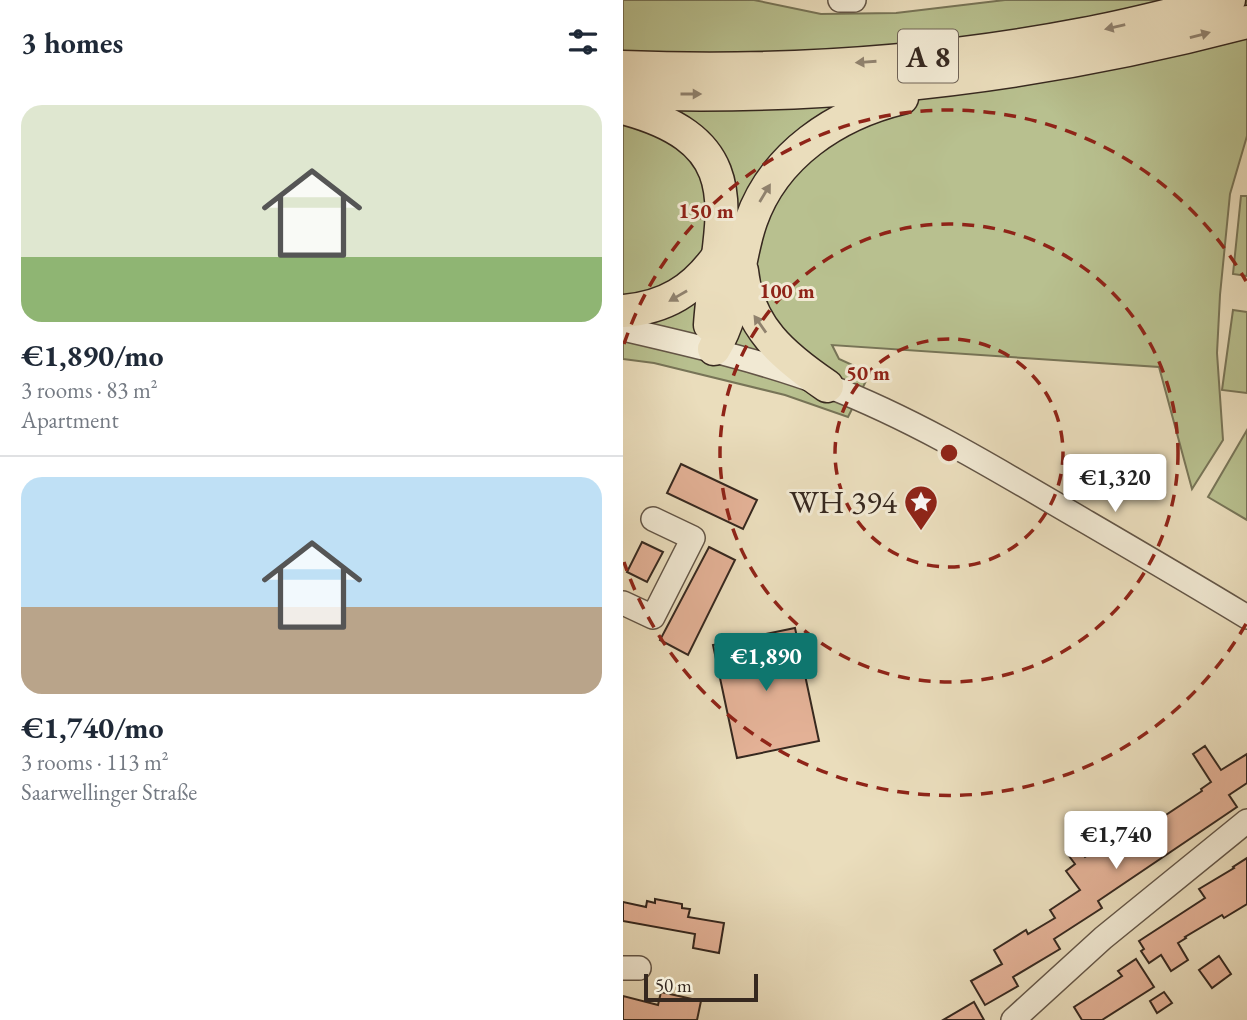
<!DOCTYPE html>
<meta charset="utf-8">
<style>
:root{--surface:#fff;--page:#f2f2f3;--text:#1f2937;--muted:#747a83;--line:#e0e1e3;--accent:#0f766e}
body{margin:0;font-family:"EB Garamond",serif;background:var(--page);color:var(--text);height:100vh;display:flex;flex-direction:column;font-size:26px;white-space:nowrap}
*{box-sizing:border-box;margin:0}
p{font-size:23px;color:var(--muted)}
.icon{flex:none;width:38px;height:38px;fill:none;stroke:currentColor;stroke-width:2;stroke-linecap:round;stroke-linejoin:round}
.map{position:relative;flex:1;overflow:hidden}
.panel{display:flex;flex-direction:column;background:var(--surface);width:623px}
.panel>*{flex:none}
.scale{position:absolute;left:21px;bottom:18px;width:114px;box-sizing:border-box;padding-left:7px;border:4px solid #36281f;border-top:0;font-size:19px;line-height:24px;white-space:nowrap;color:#36281f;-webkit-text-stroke:5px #f1e9d3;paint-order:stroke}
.price{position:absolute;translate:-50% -60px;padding:0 16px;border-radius:7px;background:#fff;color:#222;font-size:23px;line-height:46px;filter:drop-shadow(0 2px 4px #0008)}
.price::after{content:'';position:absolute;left:50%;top:42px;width:21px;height:16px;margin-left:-10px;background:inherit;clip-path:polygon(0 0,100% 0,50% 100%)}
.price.on{background:var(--accent);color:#fff}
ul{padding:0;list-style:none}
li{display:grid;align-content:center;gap:14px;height:371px;padding:0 21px}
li+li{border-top:2px solid var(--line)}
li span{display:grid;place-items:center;height:217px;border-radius:21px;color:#555}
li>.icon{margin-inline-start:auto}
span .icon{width:126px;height:126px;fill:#fffc;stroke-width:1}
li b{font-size:30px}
h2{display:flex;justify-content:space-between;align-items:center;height:84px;padding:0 21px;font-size:30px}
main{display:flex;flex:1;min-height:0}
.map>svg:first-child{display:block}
</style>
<main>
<section class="panel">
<h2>3 homes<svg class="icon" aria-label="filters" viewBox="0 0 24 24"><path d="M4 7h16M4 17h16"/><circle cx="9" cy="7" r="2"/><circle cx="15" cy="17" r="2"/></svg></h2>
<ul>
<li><span style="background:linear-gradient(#dfe7d0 70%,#8fb573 0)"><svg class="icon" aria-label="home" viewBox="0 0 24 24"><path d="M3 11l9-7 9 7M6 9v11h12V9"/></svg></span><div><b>€1,890/mo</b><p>3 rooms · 83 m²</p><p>Apartment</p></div></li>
<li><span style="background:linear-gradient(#bfe0f5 60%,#b9a48a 0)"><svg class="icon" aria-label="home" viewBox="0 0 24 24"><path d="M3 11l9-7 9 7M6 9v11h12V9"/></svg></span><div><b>€1,740/mo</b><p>3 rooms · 113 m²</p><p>Saarwellinger Straße</p></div></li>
</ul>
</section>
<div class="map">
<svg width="624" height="1020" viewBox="0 0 624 1020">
<rect width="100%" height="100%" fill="#eaddbc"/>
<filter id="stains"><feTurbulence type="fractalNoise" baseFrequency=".00286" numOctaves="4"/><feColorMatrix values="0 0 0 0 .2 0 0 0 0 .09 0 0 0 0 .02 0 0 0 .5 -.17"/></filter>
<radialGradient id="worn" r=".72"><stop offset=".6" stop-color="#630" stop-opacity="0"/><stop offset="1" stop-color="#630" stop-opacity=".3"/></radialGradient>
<g fill="#b8c08f" stroke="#777457" stroke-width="2">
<path d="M0 0H131L198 14 273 13 382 0H624V136L607 194 597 295 594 353 600 440 569 489 536 367 209 345 216 359 247 373 225 417 162 395 31 363 0 359Z"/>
<path d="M618 196H624V276L610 274Z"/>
<path d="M610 310 624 312V393L599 390Z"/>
<path d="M624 430V520L585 497Z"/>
</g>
<g fill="#e3b196" stroke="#36281f" stroke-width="2">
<path d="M58 464 134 500 120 529 44 493Z"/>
<path d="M19 542 40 552 24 582 4 572Z"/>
<path d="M86 547 112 560 65 655 37 640Z"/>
<path d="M172 628 196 741 114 758 90 645Z"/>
<path d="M582 746 598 770 624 754V783L606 795 614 807 475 901 479 908 431 939 437 949 390 977 395 986 362 1005 348 981 379 964 371 950 403 930 405 934 432 918 427 910 457 890 443 871 452 864 443 852 453 845 462 857 493 837 487 828 500 820 511 836 579 791 578 789 588 782 570 754Z"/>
<path d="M624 858V904L601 918 599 915 562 937 563 938 555 943 565 960 548 971 538 955 526 963 518 951 521 949 516 941 582 898 576 889 611 868 610 867Z"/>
<path d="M32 899 59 904V908L67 909 65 917 101 923 96 953 70 948 72 934 0 921V902L23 907 24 901 32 903Z"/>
<path d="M596 956 608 974 589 988 576 970Z"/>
<path d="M513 959 531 987 479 1020H459L451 1007 499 976 495 971Z"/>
<path d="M38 992 78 1001 74 1020H0V996L35 1005Z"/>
<path d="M541 992 549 1003 534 1013 527 1001Z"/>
<path d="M351 1002 361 1020H320Z"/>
</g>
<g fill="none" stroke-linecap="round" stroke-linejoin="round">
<g stroke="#635546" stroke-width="26">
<g id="minor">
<path d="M217 0H231"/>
<path d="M0 329C69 345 139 361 205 386 285 417 358 460 431 503 496 541 560 578 624 617"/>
<path d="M0 603 30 617 70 538 30 519"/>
<path d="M0 968H16"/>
<path d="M390 1020 480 938 624 821"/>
</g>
</g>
<g stroke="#36281f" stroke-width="35">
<g id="highway">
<path d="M0 67C153 73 310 63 461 34 510 25 558 12 606 0"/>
<path d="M0 93C211 101 420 76 624 22"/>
<path d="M0 108C136 144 94 221 87 325"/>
<path d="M119 271C125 327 160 356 204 386"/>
<path d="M0 311C42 308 71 290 95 256"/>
<path d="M91 349C115 310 113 264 128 221 151 155 213 114 279 98"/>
</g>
</g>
<use href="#minor" stroke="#f1e9d3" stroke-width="23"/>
<use href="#highway" stroke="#eaddbc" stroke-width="32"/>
</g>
<defs><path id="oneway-solid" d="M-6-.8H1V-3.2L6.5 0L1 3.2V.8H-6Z" transform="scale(1.75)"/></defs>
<g fill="#90826e">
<use href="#oneway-solid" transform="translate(492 27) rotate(167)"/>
<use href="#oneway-solid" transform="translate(577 35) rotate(-15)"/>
<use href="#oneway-solid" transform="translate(243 62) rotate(176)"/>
<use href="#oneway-solid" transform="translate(68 94)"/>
<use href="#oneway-solid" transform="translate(142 193) rotate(-59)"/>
<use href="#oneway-solid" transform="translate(55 296) rotate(150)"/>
<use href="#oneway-solid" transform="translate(137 324) rotate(-125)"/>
</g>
<g fill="none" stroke="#8f2418" stroke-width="3.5" stroke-dasharray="12 9">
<circle cx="326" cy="453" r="114"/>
<circle cx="326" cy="453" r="229"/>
<path d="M623 624A343 343 0 0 1 1 562M1 344A343 343 0 0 1 623 281"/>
</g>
<defs>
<g id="sight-pin" transform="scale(1.75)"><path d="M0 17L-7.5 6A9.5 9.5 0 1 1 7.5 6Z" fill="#8f2418" stroke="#f1e9d3"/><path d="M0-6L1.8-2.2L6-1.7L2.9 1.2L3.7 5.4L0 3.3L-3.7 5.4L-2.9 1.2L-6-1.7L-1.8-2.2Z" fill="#fff"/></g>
</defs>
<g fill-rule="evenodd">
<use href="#sight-pin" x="298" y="502"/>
</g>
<g text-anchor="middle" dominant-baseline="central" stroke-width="6" stroke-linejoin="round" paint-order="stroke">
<rect fill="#f1e9d3" stroke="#6e6255" stroke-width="2" x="275" y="29.5" width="60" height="53" rx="5"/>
<g font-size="30" font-weight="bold" fill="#36281f">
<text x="305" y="56">A 8</text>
</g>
<g font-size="32" fill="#36281f" stroke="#f1e9d3" text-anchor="end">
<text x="274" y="502">WH 394</text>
</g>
</g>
<circle cx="326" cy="453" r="10" fill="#8f2418" stroke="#f1e9d3" stroke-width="3.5"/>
<g font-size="21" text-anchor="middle" font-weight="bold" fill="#8f2418" stroke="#f1e9d3" stroke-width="6" stroke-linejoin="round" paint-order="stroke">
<text x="83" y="218">150 m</text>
<text x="164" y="298">100 m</text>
<text x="245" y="380">50 m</text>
</g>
<rect width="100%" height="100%" filter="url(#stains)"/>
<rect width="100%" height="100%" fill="url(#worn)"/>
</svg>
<div class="scale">50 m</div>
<b class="price" style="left:492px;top:514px">€1,320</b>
<b class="price on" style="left:143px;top:693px">€1,890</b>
<b class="price" style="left:493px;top:871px">€1,740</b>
</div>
</main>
